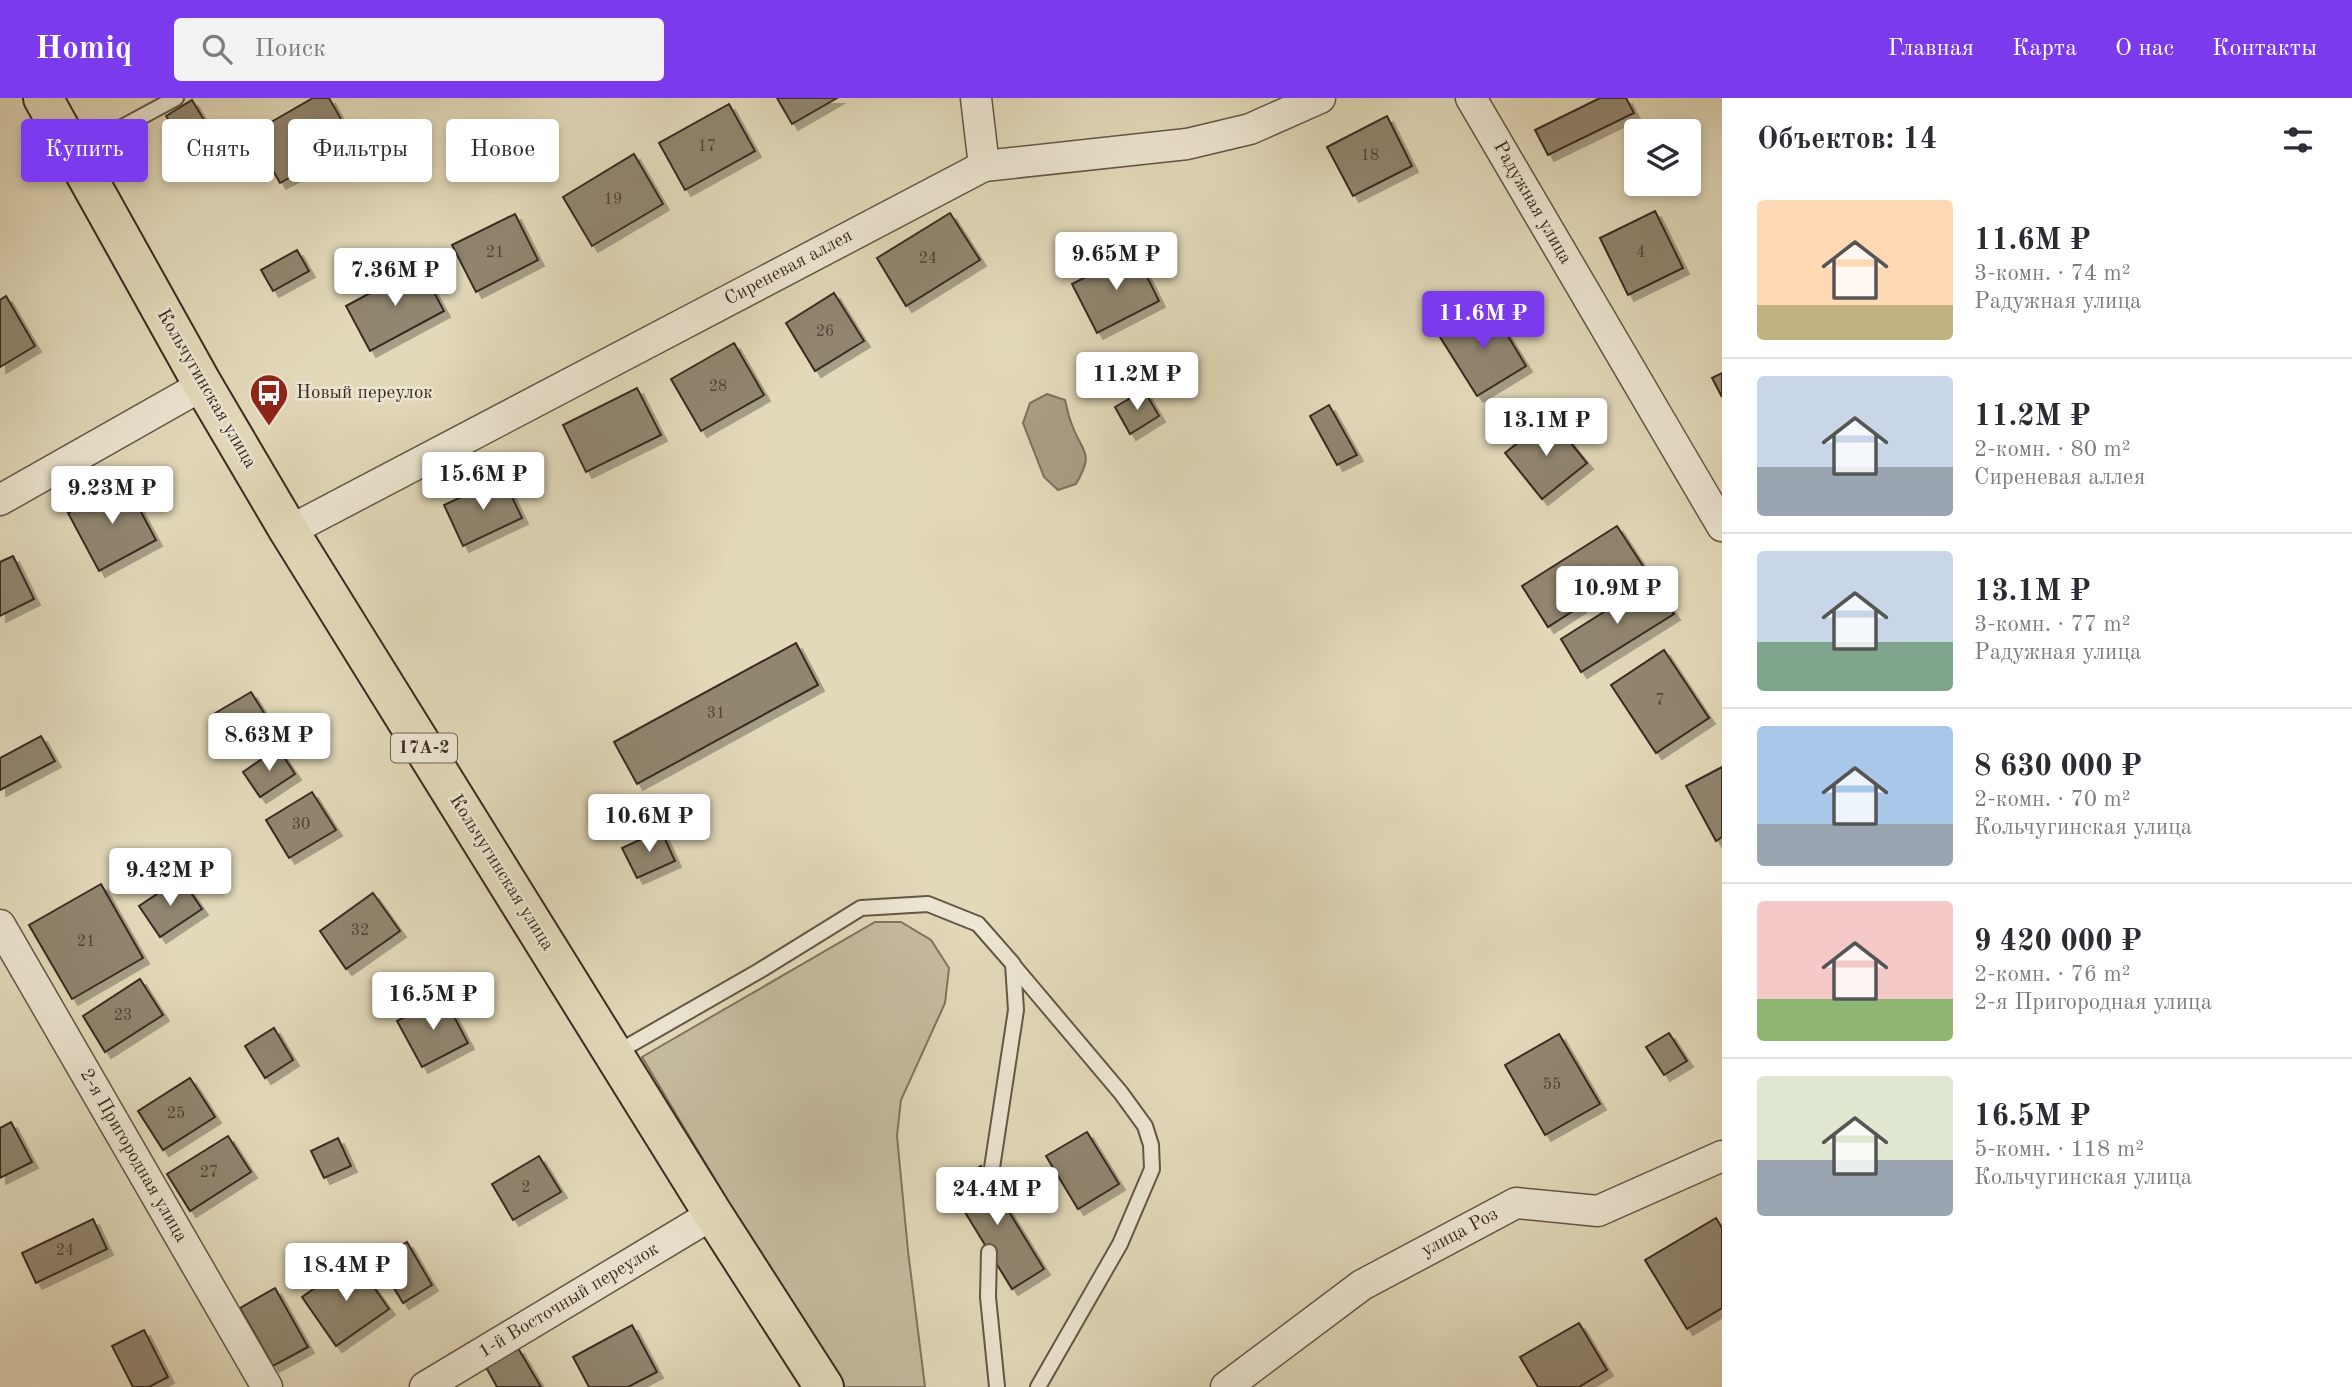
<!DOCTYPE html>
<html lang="ru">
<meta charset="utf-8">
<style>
:root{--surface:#fff;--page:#f2f2f3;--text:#2b2b33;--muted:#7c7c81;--line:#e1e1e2;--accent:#7c3aed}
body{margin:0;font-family:"Old Standard TT",serif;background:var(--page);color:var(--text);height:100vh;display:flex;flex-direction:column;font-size:26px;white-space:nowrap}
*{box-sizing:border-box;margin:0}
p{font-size:23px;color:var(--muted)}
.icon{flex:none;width:38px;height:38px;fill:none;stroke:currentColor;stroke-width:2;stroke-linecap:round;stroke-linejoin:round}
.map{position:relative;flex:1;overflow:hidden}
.drawer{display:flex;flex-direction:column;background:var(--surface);width:630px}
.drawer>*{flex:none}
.top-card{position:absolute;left:21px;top:21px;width:665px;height:63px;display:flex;gap:14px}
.controls{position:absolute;left:1624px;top:21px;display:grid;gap:14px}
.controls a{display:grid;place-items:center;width:77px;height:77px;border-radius:7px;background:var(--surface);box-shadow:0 4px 10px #0003;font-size:35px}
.price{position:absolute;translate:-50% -60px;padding:0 16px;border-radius:7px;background:#fff;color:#222;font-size:23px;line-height:46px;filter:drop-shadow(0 2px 4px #0008)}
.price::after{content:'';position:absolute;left:50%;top:42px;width:21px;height:16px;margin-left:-10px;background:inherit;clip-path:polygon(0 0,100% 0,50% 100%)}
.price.current{background:var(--accent);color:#fff}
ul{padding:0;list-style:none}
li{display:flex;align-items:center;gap:21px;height:175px;padding:0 35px}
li+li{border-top:2px solid var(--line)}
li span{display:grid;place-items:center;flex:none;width:196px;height:140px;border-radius:7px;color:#555}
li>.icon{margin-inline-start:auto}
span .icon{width:84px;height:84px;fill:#fffc;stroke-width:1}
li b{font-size:30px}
h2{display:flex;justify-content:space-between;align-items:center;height:84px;padding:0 35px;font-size:30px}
.pill{padding:0 24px;border-radius:7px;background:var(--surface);box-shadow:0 4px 10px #0003;font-size:24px;line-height:63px}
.pill.current{background:var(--accent);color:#fff}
header{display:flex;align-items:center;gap:42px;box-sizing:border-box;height:98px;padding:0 35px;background:var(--accent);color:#fff}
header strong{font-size:33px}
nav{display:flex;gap:38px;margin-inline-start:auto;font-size:24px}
.search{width:490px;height:63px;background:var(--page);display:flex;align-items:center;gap:18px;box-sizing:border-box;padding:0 24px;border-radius:7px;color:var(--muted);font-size:26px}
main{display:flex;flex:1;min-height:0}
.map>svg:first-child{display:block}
</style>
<header>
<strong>Homiq</strong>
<div class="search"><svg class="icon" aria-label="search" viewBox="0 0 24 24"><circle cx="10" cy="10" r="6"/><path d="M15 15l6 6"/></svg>Поиск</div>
<nav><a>Главная</a><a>Карта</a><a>О нас</a><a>Контакты</a></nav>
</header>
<main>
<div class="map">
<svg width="1722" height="1289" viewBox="0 0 1722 1289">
<defs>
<filter id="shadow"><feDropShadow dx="6" dy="6" stdDeviation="0" flood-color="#0004"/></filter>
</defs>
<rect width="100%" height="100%" fill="#e2d9ba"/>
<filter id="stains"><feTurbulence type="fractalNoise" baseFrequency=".00286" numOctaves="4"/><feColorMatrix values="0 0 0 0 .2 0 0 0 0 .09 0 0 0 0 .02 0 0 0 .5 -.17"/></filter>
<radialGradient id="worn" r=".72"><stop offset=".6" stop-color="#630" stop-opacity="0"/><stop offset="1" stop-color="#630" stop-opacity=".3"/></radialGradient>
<path fill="#c5bca0" stroke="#7f7460" stroke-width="2" d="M875 824H901L931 842 949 870 945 905 901 1002 897 1038 908 1153 925 1289H839L642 959Z"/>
<path fill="#a99e86" stroke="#7c705d" stroke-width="2" d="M1047 296 1065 302C1067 309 1068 317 1071 324 1081 355 1096 352 1076 386L1058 392 1044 379 1023 325 1030 305Z"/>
<g fill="#918670" stroke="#392c20" stroke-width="2" filter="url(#shadow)">
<path d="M313 0H329L354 44 280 85 252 35Z"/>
<path d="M777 0H837L792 26Z"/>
<path d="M1600 0H1626L1634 15 1548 57 1535 32Z"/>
<path d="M192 2 204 22 179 38 166 18Z"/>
<path d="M729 6 755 53 685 92 659 45Z"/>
<path d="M1387 18 1412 68 1353 98 1327 49Z"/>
<path d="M634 56 663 106 592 148 563 99Z"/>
<path d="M1655 113 1683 170 1628 197 1600 140Z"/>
<path d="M950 115 980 162 906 208 877 160Z"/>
<path d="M515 116 538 162 476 194 452 147Z"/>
<path d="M297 152 309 173 273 193 261 172Z"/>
<path d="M1135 154 1159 203 1097 235 1072 186Z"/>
<path d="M420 168 444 213 370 253 346 208Z"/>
<path d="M834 195 864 243 815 273 786 225Z"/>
<path d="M6 198 35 248 0 269V202Z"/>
<path d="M1490 208 1526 268 1477 298 1440 239Z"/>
<path d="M734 245 764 297 701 333 671 281Z"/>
<path d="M1722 275V299L1712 280Z"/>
<path d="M637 290 661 337 586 374 563 327Z"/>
<path d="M1144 292 1159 318 1130 336 1115 309Z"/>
<path d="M1329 307 1357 357 1337 367 1310 318Z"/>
<path d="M1550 319 1587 365 1542 401 1505 355Z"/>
<path d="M503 380 522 420 463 448 444 407Z"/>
<path d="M125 384 156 442 99 473 68 415Z"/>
<path d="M1617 428 1643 468 1548 529 1522 488Z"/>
<path d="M13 458 34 501 0 518V464Z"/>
<path d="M1653 483 1674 516 1581 574 1561 541Z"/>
<path d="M796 545 818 587 637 686 614 644Z"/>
<path d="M1664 552 1709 620 1656 655 1611 587Z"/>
<path d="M251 594 271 626 231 649 212 617Z"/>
<path d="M41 638 55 663 0 692V660Z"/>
<path d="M278 650 295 676 260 699 243 674Z"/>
<path d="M1722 669V739L1716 743 1686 688Z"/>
<path d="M312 694 336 732 289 760 266 722Z"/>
<path d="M661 732 675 763 637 780 622 750Z"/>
<path d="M181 780 202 811 160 839 139 808Z"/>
<path d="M101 786 143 860 72 901 29 827Z"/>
<path d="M373 795 400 833 346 871 320 833Z"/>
<path d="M140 881 163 917 105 954 83 918Z"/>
<path d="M443 898 468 945 422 969 397 923Z"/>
<path d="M274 930 293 962 265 980 245 948Z"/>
<path d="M1669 935 1687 963 1664 977 1646 949Z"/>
<path d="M1559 936 1600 1006 1545 1037 1505 967Z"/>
<path d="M190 980 215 1019 163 1052 138 1013Z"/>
<path d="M11 1024 32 1064 0 1080V1030Z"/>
<path d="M1087 1034 1119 1086 1078 1111 1046 1058Z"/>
<path d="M228 1038 251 1074 190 1113 167 1076Z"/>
<path d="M338 1040 351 1068 324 1080 311 1053Z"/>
<path d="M539 1058 561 1094 513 1122 492 1086Z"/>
<path d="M981 1068 1044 1171 1012 1191 949 1088Z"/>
<path d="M1716 1120 1722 1130V1210L1687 1231 1645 1162Z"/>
<path d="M93 1121 107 1151 36 1185 22 1155Z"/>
<path d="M407 1144 432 1187 403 1205 377 1162Z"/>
<path d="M355 1162 389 1211 336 1248 302 1199Z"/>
<path d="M275 1190 308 1249 273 1268 240 1210Z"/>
<path d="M1579 1225 1607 1272 1579 1289H1538L1520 1259Z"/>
<path d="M632 1227 657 1274 628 1289H589L573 1259Z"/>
<path d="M144 1232 168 1279 149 1289H133L112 1248Z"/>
<path d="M518 1250 541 1289H497L486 1269Z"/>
</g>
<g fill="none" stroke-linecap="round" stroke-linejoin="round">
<g stroke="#635746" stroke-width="18">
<g id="lane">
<path d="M76 54 176 0"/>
<path d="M1013 867 1121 995 1145 1028 1151 1047 1152 1071 1120 1146 1038 1289"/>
<path d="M616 955 759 873 861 810 928 806 978 826 1013 866 1016 912 990 1083"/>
<path d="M989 1154 988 1199 997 1289"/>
</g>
</g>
<g stroke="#635746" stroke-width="33">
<g id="street">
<path d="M976 0 984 68"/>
<path d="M1471 0 1722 428"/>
<path d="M0 402 203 287"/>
<path d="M289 433 984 68 1187 46 1250 31 1320 0"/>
<path d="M0 827 267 1289"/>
<path d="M425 1289 713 1116"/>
<path d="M1226 1289 1362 1187 1516 1105 1598 1113 1722 1058"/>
</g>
</g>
<g stroke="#392c20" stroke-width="42">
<path id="primary" d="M43 0 203 287 289 433 713 1116 824 1289"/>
</g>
<use href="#lane" stroke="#ece6d2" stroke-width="14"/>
<use href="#street" stroke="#ece6d2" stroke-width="30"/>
<use href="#primary" stroke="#e2d9ba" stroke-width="38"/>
</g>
<defs>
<g id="bus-pin" transform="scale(2.0125)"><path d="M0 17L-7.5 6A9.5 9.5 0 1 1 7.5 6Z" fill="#8f2418" stroke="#ece6d2"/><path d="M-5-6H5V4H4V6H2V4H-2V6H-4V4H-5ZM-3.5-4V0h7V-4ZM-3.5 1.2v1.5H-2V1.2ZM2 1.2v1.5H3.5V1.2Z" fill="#fff"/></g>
</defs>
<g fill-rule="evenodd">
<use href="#bus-pin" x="269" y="295"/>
</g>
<g text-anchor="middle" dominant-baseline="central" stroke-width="5" stroke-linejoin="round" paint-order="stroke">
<g font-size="16" fill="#4f4234">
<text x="707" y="49">17</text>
<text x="1370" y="58">18</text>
<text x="613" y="102">19</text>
<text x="495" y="155">21</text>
<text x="1641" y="155">4</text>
<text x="928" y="161">24</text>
<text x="825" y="234">26</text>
<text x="718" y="289">28</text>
<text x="1660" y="603">7</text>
<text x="716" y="616">31</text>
<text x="301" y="727">30</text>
<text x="360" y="833">32</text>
<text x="86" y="844">21</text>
<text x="123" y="918">23</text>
<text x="1552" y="987">55</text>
<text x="176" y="1016">25</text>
<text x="209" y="1075">27</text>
<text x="526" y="1090">2</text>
<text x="65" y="1153">24</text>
</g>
<rect fill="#ece6d2" stroke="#6f6455" stroke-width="2" x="391" y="635.5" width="66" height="29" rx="5"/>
<g font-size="18" font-weight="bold" fill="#392c20">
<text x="424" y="650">17А-2</text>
</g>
<g font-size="19" fill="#392c20" stroke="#ece6d2">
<text transform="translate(1532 105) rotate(60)">Радужная улица</text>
<text transform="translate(789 170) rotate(-28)">Сиреневая аллея</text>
<text transform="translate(206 291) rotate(60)">Кольчугинская улица</text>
<text transform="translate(501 775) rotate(58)">Кольчугинская улица</text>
<text transform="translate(133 1058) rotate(60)">2-я Пригородная улица</text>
<text transform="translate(1460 1135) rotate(-28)">улица Роз</text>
<text transform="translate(569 1203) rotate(-31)">1-й Восточный переулок</text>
</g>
<g font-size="19" fill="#392c20" stroke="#ece6d2" text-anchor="start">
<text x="296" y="295">Новый переулок</text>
</g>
</g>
<rect width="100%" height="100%" filter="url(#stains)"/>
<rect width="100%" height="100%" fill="url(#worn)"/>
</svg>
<div class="controls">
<a><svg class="icon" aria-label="layers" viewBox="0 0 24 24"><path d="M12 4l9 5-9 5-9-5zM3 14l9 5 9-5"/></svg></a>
</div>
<b class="price" style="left:1116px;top:194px">9.65M ₽</b>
<b class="price" style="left:395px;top:210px">7.36M ₽</b>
<b class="price current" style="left:1483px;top:253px">11.6M ₽</b>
<b class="price" style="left:1137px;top:314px">11.2M ₽</b>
<b class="price" style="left:1546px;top:360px">13.1M ₽</b>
<b class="price" style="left:483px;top:414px">15.6M ₽</b>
<b class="price" style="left:112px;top:428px">9.23M ₽</b>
<b class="price" style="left:1617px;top:528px">10.9M ₽</b>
<b class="price" style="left:269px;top:675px">8.63M ₽</b>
<b class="price" style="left:649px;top:756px">10.6M ₽</b>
<b class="price" style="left:170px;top:810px">9.42M ₽</b>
<b class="price" style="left:433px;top:934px">16.5M ₽</b>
<b class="price" style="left:997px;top:1129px">24.4M ₽</b>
<b class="price" style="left:346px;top:1205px">18.4M ₽</b>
<div class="top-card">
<a class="pill current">Купить</a>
<a class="pill">Снять</a>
<a class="pill">Фильтры</a>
<a class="pill">Новое</a>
</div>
</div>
<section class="drawer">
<h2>Объектов: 14<svg class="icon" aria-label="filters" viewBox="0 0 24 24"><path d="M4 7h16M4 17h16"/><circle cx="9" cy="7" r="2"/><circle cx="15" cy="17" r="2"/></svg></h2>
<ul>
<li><span style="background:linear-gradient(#ffd9b3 75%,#c2b280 0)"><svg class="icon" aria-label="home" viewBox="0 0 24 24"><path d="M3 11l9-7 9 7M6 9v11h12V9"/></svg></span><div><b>11.6M ₽</b><p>3-комн. · 74 m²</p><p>Радужная улица</p></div></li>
<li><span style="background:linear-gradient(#c9d6e8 65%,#9aa5b1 0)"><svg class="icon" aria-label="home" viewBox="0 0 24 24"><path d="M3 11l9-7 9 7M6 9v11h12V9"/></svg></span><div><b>11.2M ₽</b><p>2-комн. · 80 m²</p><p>Сиреневая аллея</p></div></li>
<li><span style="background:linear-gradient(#c9d6e8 65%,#7fa58c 0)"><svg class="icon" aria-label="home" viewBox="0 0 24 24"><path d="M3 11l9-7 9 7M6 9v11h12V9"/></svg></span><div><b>13.1M ₽</b><p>3-комн. · 77 m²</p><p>Радужная улица</p></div></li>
<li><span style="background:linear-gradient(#a9c7e8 70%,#9aa5b1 0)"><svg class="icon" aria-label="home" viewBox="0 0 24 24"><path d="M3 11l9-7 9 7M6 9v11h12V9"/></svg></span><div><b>8 630 000 ₽</b><p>2-комн. · 70 m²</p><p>Кольчугинская улица</p></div></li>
<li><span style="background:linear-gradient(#f6c9c9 70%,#8fb573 0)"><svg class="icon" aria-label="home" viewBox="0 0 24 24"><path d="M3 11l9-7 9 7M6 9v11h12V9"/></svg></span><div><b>9 420 000 ₽</b><p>2-комн. · 76 m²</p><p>2-я Пригородная улица</p></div></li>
<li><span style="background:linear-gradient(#dfe7d0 60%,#9aa5b1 0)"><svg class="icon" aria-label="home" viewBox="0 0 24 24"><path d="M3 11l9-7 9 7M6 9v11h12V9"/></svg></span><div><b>16.5M ₽</b><p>5-комн. · 118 m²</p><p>Кольчугинская улица</p></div></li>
</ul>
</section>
</main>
